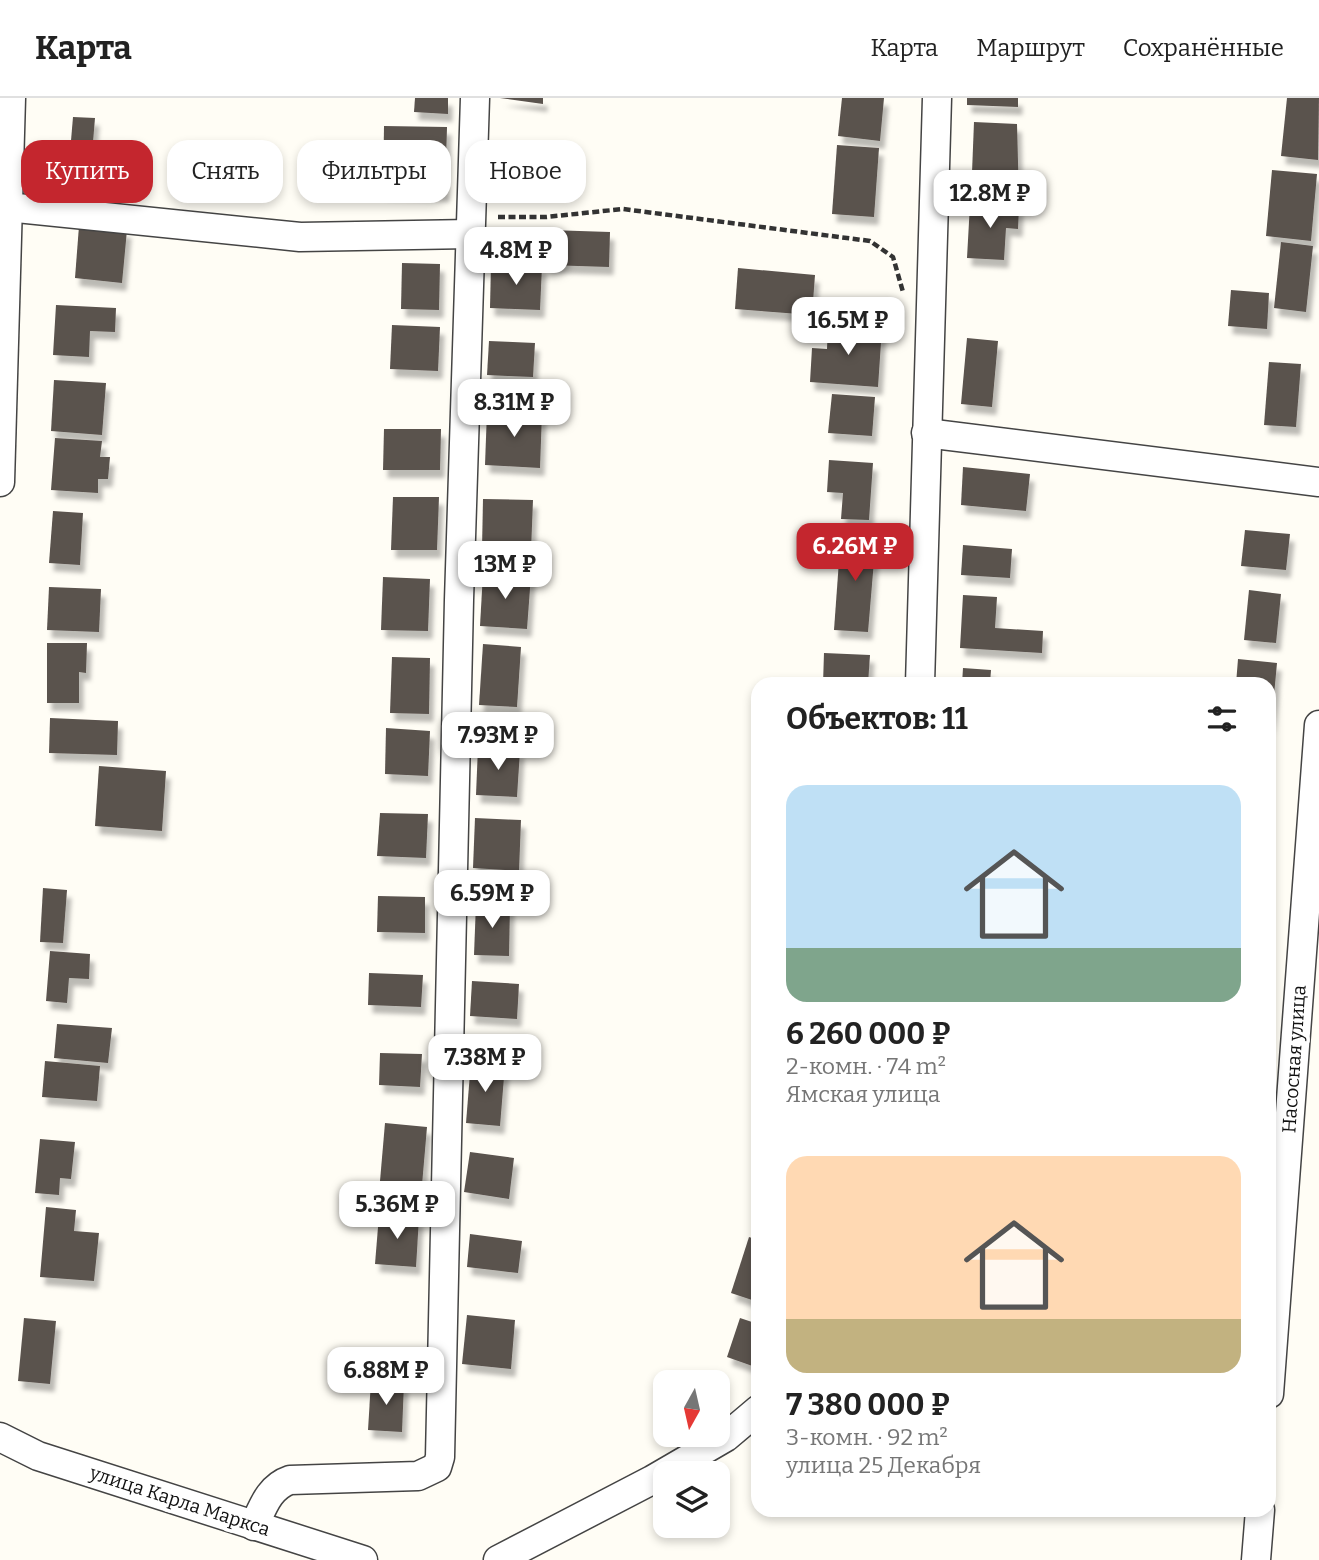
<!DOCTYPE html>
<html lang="ru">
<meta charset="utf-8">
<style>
:root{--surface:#fff;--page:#f2f2f2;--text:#222;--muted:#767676;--line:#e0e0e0;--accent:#c4262e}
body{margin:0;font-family:Bitter,serif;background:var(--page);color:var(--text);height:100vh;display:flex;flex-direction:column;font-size:26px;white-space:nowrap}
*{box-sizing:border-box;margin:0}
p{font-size:23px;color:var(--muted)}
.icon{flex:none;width:38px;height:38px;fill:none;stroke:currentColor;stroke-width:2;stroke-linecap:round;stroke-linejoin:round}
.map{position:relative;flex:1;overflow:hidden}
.panel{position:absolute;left:751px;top:579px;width:525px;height:840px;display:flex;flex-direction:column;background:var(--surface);border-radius:21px;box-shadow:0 4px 10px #0003}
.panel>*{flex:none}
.top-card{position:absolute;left:21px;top:42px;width:625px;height:63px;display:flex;gap:14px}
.needle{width:46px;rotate:188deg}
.fabs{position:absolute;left:653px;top:1272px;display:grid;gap:14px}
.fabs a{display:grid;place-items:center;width:77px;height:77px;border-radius:14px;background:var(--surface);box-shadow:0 4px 10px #0003;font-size:35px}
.price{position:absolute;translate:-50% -60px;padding:0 16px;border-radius:14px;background:#fff;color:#222;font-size:23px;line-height:46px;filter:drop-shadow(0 2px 4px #0008)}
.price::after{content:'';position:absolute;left:50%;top:42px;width:21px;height:16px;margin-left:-10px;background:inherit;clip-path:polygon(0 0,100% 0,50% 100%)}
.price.current{background:var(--accent);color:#fff}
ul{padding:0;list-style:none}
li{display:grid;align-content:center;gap:14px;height:371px;padding:0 35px}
li span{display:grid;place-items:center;height:217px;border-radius:21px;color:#555}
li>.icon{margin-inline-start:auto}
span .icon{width:126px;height:126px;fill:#fffc;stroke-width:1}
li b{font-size:30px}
h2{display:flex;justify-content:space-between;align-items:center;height:84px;padding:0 35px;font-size:30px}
.pill{padding:0 24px;border-radius:21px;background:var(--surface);box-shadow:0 4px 10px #0003;font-size:24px;line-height:63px}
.pill.current{background:var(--accent);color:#fff}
header{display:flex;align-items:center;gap:42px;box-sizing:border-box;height:98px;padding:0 35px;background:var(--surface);border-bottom:2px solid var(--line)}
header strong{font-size:33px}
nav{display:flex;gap:38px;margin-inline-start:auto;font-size:24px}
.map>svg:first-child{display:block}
</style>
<header>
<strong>Карта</strong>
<nav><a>Карта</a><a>Маршрут</a><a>Сохранённые</a></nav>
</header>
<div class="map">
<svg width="1319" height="1462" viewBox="0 0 1319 1462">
<defs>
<filter id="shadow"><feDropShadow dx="4.5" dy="8" stdDeviation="2" flood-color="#0004"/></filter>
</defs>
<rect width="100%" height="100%" fill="#fffdf5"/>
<g fill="#5a524d" filter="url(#shadow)">
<path d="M415 0H448V16L414 14Z"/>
<path d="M500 0H543V6Z"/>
<path d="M842 0H884L880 43 838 38Z"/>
<path d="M967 0H1018V9L967 7Z"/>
<path d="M1287 0H1319L1318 62 1281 58Z"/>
<path d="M73 19 95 20 89 92 67 90Z"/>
<path d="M974 24 1017 26 1019 102 971 100Z"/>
<path d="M384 28 447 29 445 96 383 94Z"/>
<path d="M837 47 879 50 874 119 832 116Z"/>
<path d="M1272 72 1317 76 1311 143 1266 138Z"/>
<path d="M970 106 1019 109 1018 131 1006 130 1004 162 967 160Z"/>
<path d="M79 128 127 132 122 185 75 180Z"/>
<path d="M549 132 610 134 609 169 547 167Z"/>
<path d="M1281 144 1313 148 1306 214 1274 210Z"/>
<path d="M402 165 440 166 439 212 401 211Z"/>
<path d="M491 166 542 168 540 212 490 210Z"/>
<path d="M738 170 815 177 812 217 735 211Z"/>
<path d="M1231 192 1269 195 1267 231 1228 228Z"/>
<path d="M56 207 116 210 115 234 90 233 89 259 53 257Z"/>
<path d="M828 226 882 230 878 289 810 284 812 250 827 251Z"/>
<path d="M392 227 440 229 438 273 390 271Z"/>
<path d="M967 240 998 243 992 309 961 306Z"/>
<path d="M489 243 535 245 533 279 487 277Z"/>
<path d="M1269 264 1301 266 1296 329 1264 327Z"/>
<path d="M54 282 106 285 102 337 51 333Z"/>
<path d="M832 296 875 299 872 338 828 335Z"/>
<path d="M487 313 542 315 540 370 485 367Z"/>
<path d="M384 331H441L440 372H383Z"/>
<path d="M55 340 102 343 100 359H110L108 381H98V395L51 392Z"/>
<path d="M829 362 873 365 869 422 841 421 843 395 827 394Z"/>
<path d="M963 369 1030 376 1026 413 961 407Z"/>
<path d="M393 399H439L437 452H391Z"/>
<path d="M483 401 533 402 531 453 482 451Z"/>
<path d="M53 413 83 415 80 467 49 465Z"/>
<path d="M1245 432 1290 436 1286 472 1241 468Z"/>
<path d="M841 435 876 439 868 534 834 532Z"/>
<path d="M963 447 1012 451 1010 480 961 477Z"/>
<path d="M483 475 531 477 527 531 480 528Z"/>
<path d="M383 479 430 481 428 533 381 532Z"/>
<path d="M49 489 101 491 99 534 47 532Z"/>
<path d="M1249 492 1281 496 1276 545 1244 542Z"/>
<path d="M963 497 997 499 995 530 1043 533 1042 555 960 550Z"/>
<path d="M47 545H87L86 575 79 574V605H47Z"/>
<path d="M483 546 521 549 517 609 479 607Z"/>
<path d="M824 555 870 557 868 586H823Z"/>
<path d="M392 559 430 560 429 616 390 615Z"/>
<path d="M1238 561 1277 565 1271 629 1269 586H1236Z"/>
<path d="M963 570 991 572 990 586H962Z"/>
<path d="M50 620 118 623 117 657 49 655Z"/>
<path d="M386 630 430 633 428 678 385 676Z"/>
<path d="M478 649 520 652 517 699 476 697Z"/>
<path d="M99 668 166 673 162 733 95 728Z"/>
<path d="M380 715 428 716 426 760 377 758Z"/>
<path d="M475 720 521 722 519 773 473 770Z"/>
<path d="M43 790 67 792 63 845 40 844Z"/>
<path d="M378 798 425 799V835L377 834Z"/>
<path d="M476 805 510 807 509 858 474 857Z"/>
<path d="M50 853 90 856 89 881 69 880 67 905 46 903Z"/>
<path d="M369 875 423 877 421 909 368 907Z"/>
<path d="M472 883 519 886 517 921 470 918Z"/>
<path d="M57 926 112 930 108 965 54 960Z"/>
<path d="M380 955 422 956 420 989 379 987Z"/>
<path d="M45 963 100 968 97 1003 42 999Z"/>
<path d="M471 963 505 967 500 1028 466 1025Z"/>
<path d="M385 1025 427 1029 422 1087 380 1083Z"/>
<path d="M40 1041 75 1044 71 1081 60 1080 59 1097 35 1095Z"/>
<path d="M470 1054 514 1060 509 1101 464 1094Z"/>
<path d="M46 1109 76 1112 74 1133 99 1135 94 1183 40 1179Z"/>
<path d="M379 1117 419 1120 416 1169 375 1166Z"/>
<path d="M470 1136 522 1143 518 1175 467 1169Z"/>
<path d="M749 1139 758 1142V1204L731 1195Z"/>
<path d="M467 1217 515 1222 511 1271 462 1266Z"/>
<path d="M24 1220 56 1223 50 1286 18 1283Z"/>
<path d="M740 1220 758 1226V1270L727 1259Z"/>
<path d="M371 1283 404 1285 402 1334 368 1332Z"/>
</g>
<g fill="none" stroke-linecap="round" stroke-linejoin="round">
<g stroke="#444" stroke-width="31">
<g id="minor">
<path d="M7 109 300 139 470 136"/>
<path d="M926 335 1319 384"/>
<path d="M0 384 11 0"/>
<path d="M920 586 937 0"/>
<path d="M1269 1296 1319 627"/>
<path d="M0 1339 38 1358 363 1462"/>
<path d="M254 1428C263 1409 269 1389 290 1382L418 1378 437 1369 440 1359 459 502 475 0"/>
<path d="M498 1462 652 1382 726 1339 758 1312"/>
<path d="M1256 1462 1260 1412"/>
</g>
</g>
<path stroke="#333" stroke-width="4.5" stroke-dasharray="7 3.5" stroke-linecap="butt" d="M498 119H546L623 111 870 143 893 159 903 194"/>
<use href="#minor" stroke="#fff" stroke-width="28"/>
</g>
<g text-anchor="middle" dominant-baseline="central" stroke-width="7" stroke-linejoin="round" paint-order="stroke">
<g font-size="19" fill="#111" stroke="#fff">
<text transform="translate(1294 961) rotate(-86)">Насосная улица</text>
<text transform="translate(180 1403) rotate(18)">улица Карла Маркса</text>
</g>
</g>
</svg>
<div class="fabs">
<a><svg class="needle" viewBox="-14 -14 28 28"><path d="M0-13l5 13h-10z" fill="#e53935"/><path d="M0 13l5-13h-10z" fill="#767676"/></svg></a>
<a><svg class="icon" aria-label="layers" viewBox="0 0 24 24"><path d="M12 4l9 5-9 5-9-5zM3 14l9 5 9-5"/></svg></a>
</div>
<b class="price" style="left:990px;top:132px">12.8M ₽</b>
<b class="price" style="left:516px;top:189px">4.8M ₽</b>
<b class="price" style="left:848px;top:259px">16.5M ₽</b>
<b class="price" style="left:514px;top:341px">8.31M ₽</b>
<b class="price current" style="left:855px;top:485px">6.26M ₽</b>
<b class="price" style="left:505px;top:503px">13M ₽</b>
<b class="price" style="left:498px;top:674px">7.93M ₽</b>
<b class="price" style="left:492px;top:832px">6.59M ₽</b>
<b class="price" style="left:485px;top:996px">7.38M ₽</b>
<b class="price" style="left:397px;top:1143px">5.36M ₽</b>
<b class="price" style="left:386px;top:1309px">6.88M ₽</b>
<div class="top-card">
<a class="pill current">Купить</a>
<a class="pill">Снять</a>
<a class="pill">Фильтры</a>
<a class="pill">Новое</a>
</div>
<section class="panel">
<h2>Объектов: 11<svg class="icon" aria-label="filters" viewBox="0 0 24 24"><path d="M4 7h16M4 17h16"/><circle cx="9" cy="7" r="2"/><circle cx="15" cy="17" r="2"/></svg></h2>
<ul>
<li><span style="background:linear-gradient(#bfe0f5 75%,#7fa58c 0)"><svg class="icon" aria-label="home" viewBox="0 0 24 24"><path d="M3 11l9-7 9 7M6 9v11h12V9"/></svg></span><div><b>6 260 000 ₽</b><p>2-комн. · 74 m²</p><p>Ямская улица</p></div></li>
<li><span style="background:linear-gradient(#ffd9b3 75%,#c2b280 0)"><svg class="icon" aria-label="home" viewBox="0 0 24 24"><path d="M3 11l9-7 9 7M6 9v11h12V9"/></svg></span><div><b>7 380 000 ₽</b><p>3-комн. · 92 m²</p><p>улица 25 Декабря</p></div></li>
</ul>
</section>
</div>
